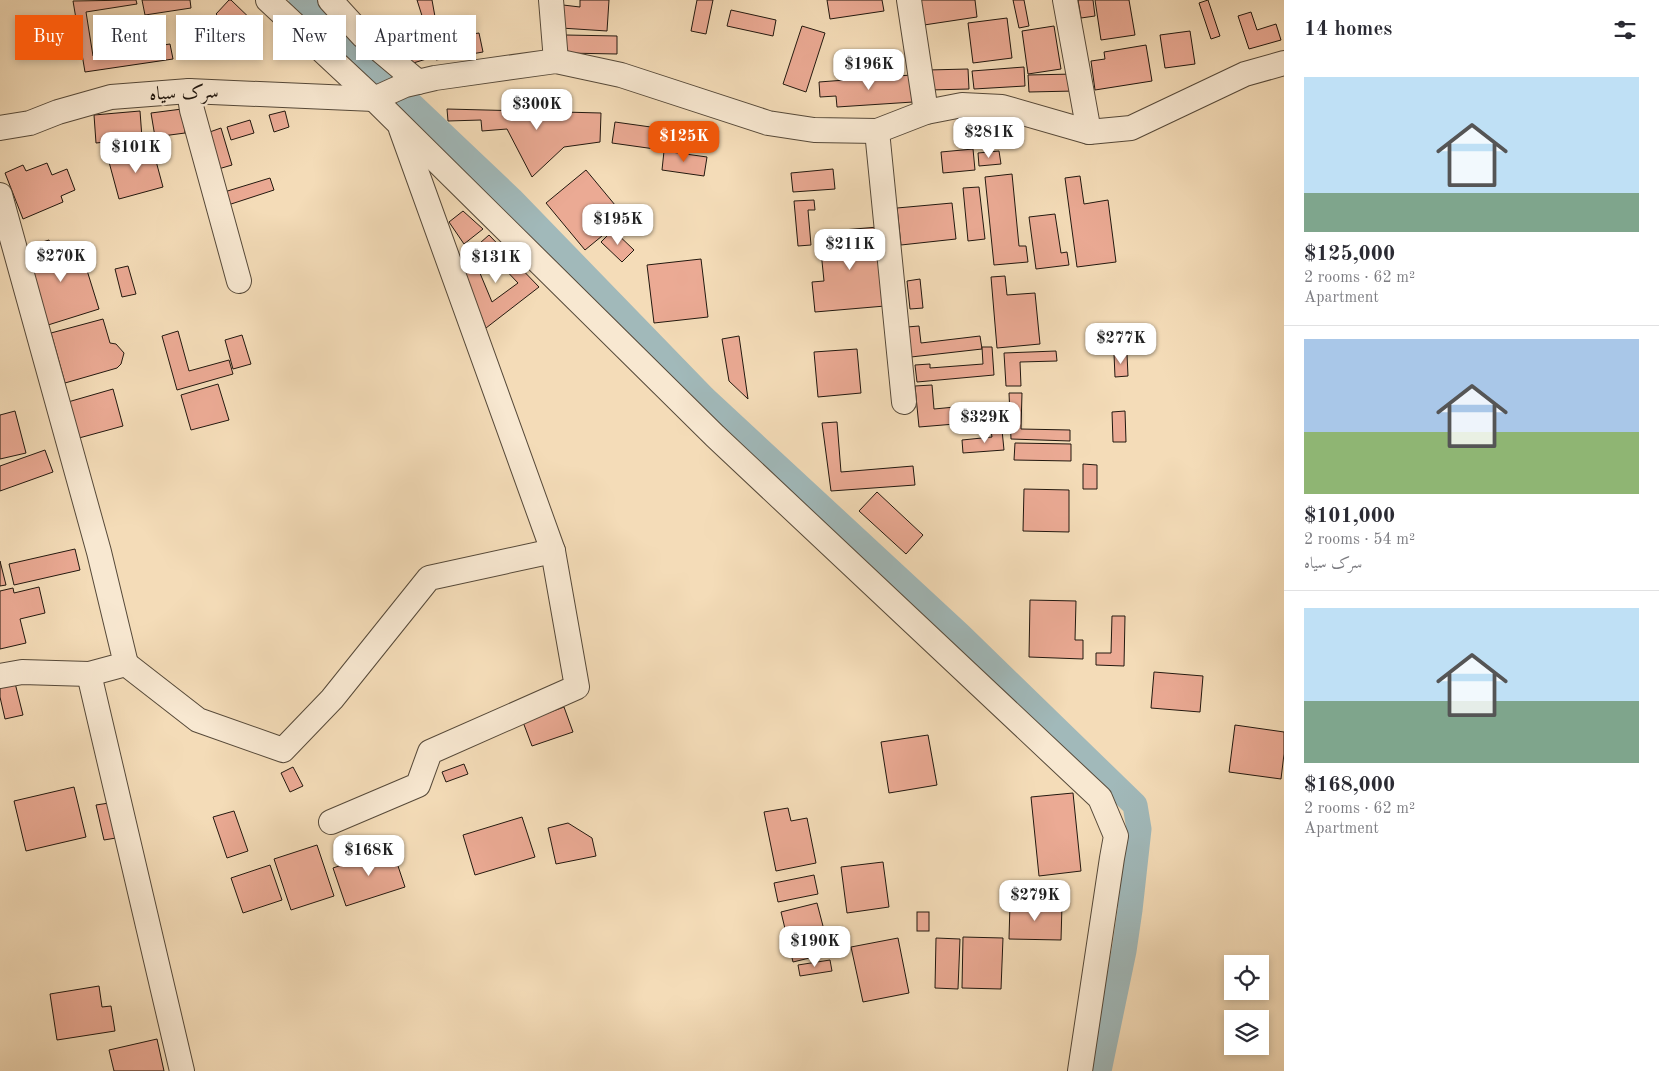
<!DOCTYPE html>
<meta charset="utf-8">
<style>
:root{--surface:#fff;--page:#f7f7f7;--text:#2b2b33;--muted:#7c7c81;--line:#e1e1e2;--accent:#ea580c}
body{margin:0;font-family:"Old Standard TT",Amiri,serif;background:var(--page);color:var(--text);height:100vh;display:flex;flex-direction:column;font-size:19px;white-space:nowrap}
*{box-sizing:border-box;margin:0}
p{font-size:16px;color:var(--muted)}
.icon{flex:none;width:28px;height:28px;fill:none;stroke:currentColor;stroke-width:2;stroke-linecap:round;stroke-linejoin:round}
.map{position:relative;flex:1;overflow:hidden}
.panel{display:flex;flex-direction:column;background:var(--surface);width:375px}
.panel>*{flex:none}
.top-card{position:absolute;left:15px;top:15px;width:475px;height:45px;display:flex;gap:10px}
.buttons{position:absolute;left:1224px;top:955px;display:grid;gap:10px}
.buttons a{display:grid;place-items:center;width:45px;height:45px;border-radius:0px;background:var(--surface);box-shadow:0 2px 8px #0003;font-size:25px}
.price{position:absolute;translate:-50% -42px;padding:0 11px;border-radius:10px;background:#fff;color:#222;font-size:16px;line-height:32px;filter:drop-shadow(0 1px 2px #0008)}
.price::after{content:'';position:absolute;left:50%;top:30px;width:15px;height:11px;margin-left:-8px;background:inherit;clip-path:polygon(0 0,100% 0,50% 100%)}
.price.active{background:var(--accent);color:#fff}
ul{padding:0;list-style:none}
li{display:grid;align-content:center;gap:10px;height:265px;padding:0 20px}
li+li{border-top:1px solid var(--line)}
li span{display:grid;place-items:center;height:155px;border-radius:0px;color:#555}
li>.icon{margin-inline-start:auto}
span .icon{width:90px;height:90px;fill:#fffc;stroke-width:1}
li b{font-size:21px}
h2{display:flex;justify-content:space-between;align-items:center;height:60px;padding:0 20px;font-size:21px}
.tag{padding:0 18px;border-radius:0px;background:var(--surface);box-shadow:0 2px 8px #0003;font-size:18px;line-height:45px}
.tag.active{background:var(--accent);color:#fff}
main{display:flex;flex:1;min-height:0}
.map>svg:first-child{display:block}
</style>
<main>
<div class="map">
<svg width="1284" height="1071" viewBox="0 0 1284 1071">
<rect width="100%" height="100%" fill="#f4dcb8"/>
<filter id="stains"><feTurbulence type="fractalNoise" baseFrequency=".004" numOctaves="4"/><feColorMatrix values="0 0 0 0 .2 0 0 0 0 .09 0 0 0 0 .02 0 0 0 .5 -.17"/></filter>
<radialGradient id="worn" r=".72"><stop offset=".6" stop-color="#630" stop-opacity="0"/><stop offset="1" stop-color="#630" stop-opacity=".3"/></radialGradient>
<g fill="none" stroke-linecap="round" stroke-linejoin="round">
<path stroke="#a1b9ba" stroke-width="25" d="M301 0 511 199 704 398 961 636 1135 805 1139 829 1130 910 1124 951 1099 1071"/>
</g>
<g fill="#ebaa94" stroke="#22180f">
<path d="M136 0 137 4 86 12 93 56 170 44 173 59 85 72 73 1Z"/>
<path d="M142 0H190L191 8 145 15Z"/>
<path d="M229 0H231L261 29 247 44 216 14Z"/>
<path d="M417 0H432L439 39 479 33 483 52 436 60Z"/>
<path d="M580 0H609L607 31 561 28 563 5 580 7Z"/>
<path d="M697 0H713L706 34 691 31Z"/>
<path d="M827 0H882L884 11 830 19Z"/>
<path d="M921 0H975L977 17 924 25Z"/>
<path d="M1013 0H1024L1029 26 1019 28Z"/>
<path d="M1078 0H1093L1095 16 1081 18Z"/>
<path d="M1095 0H1129L1135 35 1101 40Z"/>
<path d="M1208 0 1220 36 1211 39 1199 3Z"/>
<path d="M731 10 776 20 773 36 727 26Z"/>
<path d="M1251 12 1257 30 1276 24 1281 40 1249 49 1238 16Z"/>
<path d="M1007 18 1012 58 973 63 968 23Z"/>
<path d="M802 26 825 33 806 92 783 84Z"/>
<path d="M1054 26 1061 69 1028 74 1022 31Z"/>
<path d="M1190 31 1195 64 1165 68 1160 35Z"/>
<path d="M566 35 617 36V54L565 53Z"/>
<path d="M429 42 433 57 410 64 406 49Z"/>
<path d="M1146 45 1152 81 1095 90 1091 61 1105 59 1104 52Z"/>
<path d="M1024 67 1025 86 974 89 972 71Z"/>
<path d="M968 69 969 89 929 90 928 70Z"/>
<path d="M1074 74 1075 91 1029 92 1028 75Z"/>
<path d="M911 75 913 102 837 107 836 96 820 97 819 82Z"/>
<path d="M182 109 185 133 155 137 151 113Z"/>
<path d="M447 109 601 113 600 142 564 147 532 177 507 129 482 131 481 120 448 121Z"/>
<path d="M140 111 142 138 96 143 94 115Z"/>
<path d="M285 111 289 127 274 132 269 115Z"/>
<path d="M250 120 254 133 231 140 227 127Z"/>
<path d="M615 122 665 129 662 150 612 143Z"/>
<path d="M221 128 232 165 215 170 204 134Z"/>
<path d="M973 149 975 170 943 173 941 152Z"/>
<path d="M153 150 163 187 119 199 109 162Z"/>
<path d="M664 151 707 157 704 176 662 170Z"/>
<path d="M999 151 1001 164 979 166 978 153Z"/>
<path d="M47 163 52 175 67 169 75 190 61 196 63 202 23 219 5 173 23 165 26 171Z"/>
<path d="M833 169 835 189 793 192 791 173Z"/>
<path d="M586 170 625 217 585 250 546 203Z"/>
<path d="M1012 174 1019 246H1026L1028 262 994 265 985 177Z"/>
<path d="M1080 176 1084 204 1108 200 1116 262 1077 267 1065 178Z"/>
<path d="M270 178 274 190 225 206 221 193Z"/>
<path d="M979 187 985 239 968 241 963 188Z"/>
<path d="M814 200 815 210H808L811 245 798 246 794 201Z"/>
<path d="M952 203 956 239 901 245 897 208Z"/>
<path d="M463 211 483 229 464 244 449 222Z"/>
<path d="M1055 214 1061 253 1067 252 1069 265 1036 269 1029 217Z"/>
<path d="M878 227 885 306 815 312 812 282 824 281 819 232Z"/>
<path d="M613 230 634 250 622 262 601 242Z"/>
<path d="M489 235 539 287 486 328 458 260 472 254 492 302 518 283 480 243Z"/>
<path d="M49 240 55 259 81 251 99 309 48 325 23 248Z"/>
<path d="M701 259 708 317 654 323 647 265Z"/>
<path d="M128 266 136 294 122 297 115 269Z"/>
<path d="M1005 276 1007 295 1035 293 1040 344 997 348 991 277Z"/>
<path d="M920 279 923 308 910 309 907 281Z"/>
<path d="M103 319 110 343 116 344 124 353 121 364 117 368 65 383 51 333Z"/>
<path d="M919 326 921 343 980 336 982 349 911 357 907 327Z"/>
<path d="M178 331 189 371 229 360 233 374 177 390 162 336Z"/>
<path d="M242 335 251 364 233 369 225 340Z"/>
<path d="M739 336 748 399 729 381 722 339Z"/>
<path d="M982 347H992L994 375 917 382 915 365 930 364V368L983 364Z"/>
<path d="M857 349 861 393 818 397 814 352Z"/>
<path d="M1056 351 1057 361 1020 362 1021 386H1006L1004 353Z"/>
<path d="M1114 354H1127L1128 376 1115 377Z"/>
<path d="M218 384 229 420 191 430 181 395Z"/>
<path d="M932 385 934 409 976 405V410L990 409 991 421 919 427 915 386Z"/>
<path d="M113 389 123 426 79 438 68 402Z"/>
<path d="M1009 393H1022L1021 429 1070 430V441L1011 439Z"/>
<path d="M15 411 26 453 0 459V415Z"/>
<path d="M1125 411 1126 442H1113L1112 412Z"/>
<path d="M837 422 841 472 913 466 915 485 831 491 822 423Z"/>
<path d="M1002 430 1004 450 963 453 962 440 992 437 991 431Z"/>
<path d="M1015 443 1071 444V461L1014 460Z"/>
<path d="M45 450 53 472 0 491V466Z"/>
<path d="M1083 464 1097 465V489H1083Z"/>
<path d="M1024 489 1069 490V532L1023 531Z"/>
<path d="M877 492 923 535 906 554 859 511Z"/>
<path d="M75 549 80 570 14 585 9 564Z"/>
<path d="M0 561 6 585 0 586Z"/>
<path d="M39 587 45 613 20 619 26 643 0 649V591L13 588 14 593Z"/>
<path d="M1030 600 1076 601 1075 640H1083V659L1029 657Z"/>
<path d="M1112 616H1125L1124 666 1096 665V653H1111Z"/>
<path d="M1154 672 1203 676 1200 712 1151 708Z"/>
<path d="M15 683 23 715 5 719 0 697V686Z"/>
<path d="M564 707 573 732 532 746 523 722Z"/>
<path d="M1235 725 1284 732V754L1281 779 1229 772Z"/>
<path d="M928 735 937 785 889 793 881 742Z"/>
<path d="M464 764 468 774 446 782 442 772Z"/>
<path d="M293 767 303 786 290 792 281 773Z"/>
<path d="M74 787 86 837 26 851 14 801Z"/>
<path d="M1073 793 1081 871 1039 876 1031 797Z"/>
<path d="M109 803 116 838 104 840 96 805Z"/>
<path d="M788 808 791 821 807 818 816 863 776 871 764 812Z"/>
<path d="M234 811 248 851 227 858 213 817Z"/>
<path d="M522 817 535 857 475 875 463 835Z"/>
<path d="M568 823 592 838 596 856 556 864 548 828Z"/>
<path d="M317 845 334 896 291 910 274 859Z"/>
<path d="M392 848 405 887 346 906 333 868Z"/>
<path d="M883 862 889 907 847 913 841 867Z"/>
<path d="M270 865 282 900 243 913 231 878Z"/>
<path d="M814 875 818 894 778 902 774 883Z"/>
<path d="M817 903 830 953 793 962 781 912Z"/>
<path d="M1010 903 1062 905 1061 940 1009 939Z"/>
<rect x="917" y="912" width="12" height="19"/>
<path d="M963 937 1003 938 1001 989 962 988Z"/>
<path d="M898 938 909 993 863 1002 851 947Z"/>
<path d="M936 938 960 939 958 989 935 988Z"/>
<path d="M830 960 832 971 800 976 798 965Z"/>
<path d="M99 986 102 1007 111 1006 115 1031 57 1040 50 994Z"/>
<path d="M157 1039 164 1071H114L109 1050Z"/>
</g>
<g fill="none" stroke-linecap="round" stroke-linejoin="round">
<g stroke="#564939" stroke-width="26">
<g id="minor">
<path d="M268 0 374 99 715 436 1100 798 1116 836 1112 858 1080 1071"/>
<path d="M330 0 362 35 418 82"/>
<path d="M551 0 556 61"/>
<path d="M909 0 926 112"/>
<path d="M1065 0 1089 132"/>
<path d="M189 91 192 110 239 281"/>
<path d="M0 128 30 123 58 112 111 97 189 91 374 99 405 85 435 78 556 61 621 75 768 123 814 130 877 131 926 112 962 105 1002 107 1089 132 1131 128 1245 74 1284 63"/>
<path d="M877 131 904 402"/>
<path d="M0 195 99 552 126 664 89 674 22 672 0 676"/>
<path d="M126 664 198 720 283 750 332 699 429 578 553 551"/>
<path d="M89 674 182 1071"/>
<path d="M331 822 418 785 430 752 577 687 553 551 401 129"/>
</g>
</g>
<use href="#minor" stroke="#f8e8d1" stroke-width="24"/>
</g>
<g text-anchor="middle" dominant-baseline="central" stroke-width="5" stroke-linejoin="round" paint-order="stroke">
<g font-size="19" fill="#22180f" stroke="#f8e8d1">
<text transform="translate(184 94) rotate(-2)">سرک سیاه</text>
</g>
</g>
<rect width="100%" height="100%" filter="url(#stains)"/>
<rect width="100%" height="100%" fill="url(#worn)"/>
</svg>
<div class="buttons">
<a><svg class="icon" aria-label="locate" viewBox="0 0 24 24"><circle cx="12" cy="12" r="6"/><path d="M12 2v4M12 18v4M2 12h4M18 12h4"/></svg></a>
<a><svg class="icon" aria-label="layers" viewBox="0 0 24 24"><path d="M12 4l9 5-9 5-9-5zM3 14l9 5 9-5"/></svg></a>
</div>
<b class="price" style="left:869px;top:91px">$196K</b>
<b class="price" style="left:537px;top:131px">$300K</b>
<b class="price" style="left:989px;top:159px">$281K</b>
<b class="price active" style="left:684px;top:163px">$125K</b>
<b class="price" style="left:136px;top:174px">$101K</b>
<b class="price" style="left:618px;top:246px">$195K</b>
<b class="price" style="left:850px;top:271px">$211K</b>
<b class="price" style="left:61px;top:283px">$270K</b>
<b class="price" style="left:496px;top:284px">$131K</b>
<b class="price" style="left:1121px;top:365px">$277K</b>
<b class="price" style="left:985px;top:444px">$329K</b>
<b class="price" style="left:369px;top:877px">$168K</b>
<b class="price" style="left:1035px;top:922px">$279K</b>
<b class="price" style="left:815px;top:968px">$190K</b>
<div class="top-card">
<a class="tag active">Buy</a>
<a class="tag">Rent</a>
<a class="tag">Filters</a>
<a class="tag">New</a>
<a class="tag">Apartment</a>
</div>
</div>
<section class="panel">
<h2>14 homes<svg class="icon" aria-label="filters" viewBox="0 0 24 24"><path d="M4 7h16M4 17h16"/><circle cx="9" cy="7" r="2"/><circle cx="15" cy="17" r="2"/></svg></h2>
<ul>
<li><span style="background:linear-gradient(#bfe0f5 75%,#7fa58c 0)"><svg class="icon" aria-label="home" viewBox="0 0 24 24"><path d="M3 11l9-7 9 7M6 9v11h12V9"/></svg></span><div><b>$125,000</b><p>2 rooms · 62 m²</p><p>Apartment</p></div></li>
<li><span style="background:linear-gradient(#a9c7e8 60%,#8fb573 0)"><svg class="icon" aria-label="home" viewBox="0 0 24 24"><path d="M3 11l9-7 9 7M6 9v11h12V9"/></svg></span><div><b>$101,000</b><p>2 rooms · 54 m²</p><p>سرک سیاه</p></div></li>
<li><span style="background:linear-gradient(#bfe0f5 60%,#7fa58c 0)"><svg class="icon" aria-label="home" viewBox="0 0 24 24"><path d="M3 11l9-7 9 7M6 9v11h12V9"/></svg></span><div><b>$168,000</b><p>2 rooms · 62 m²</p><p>Apartment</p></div></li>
</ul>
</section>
</main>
